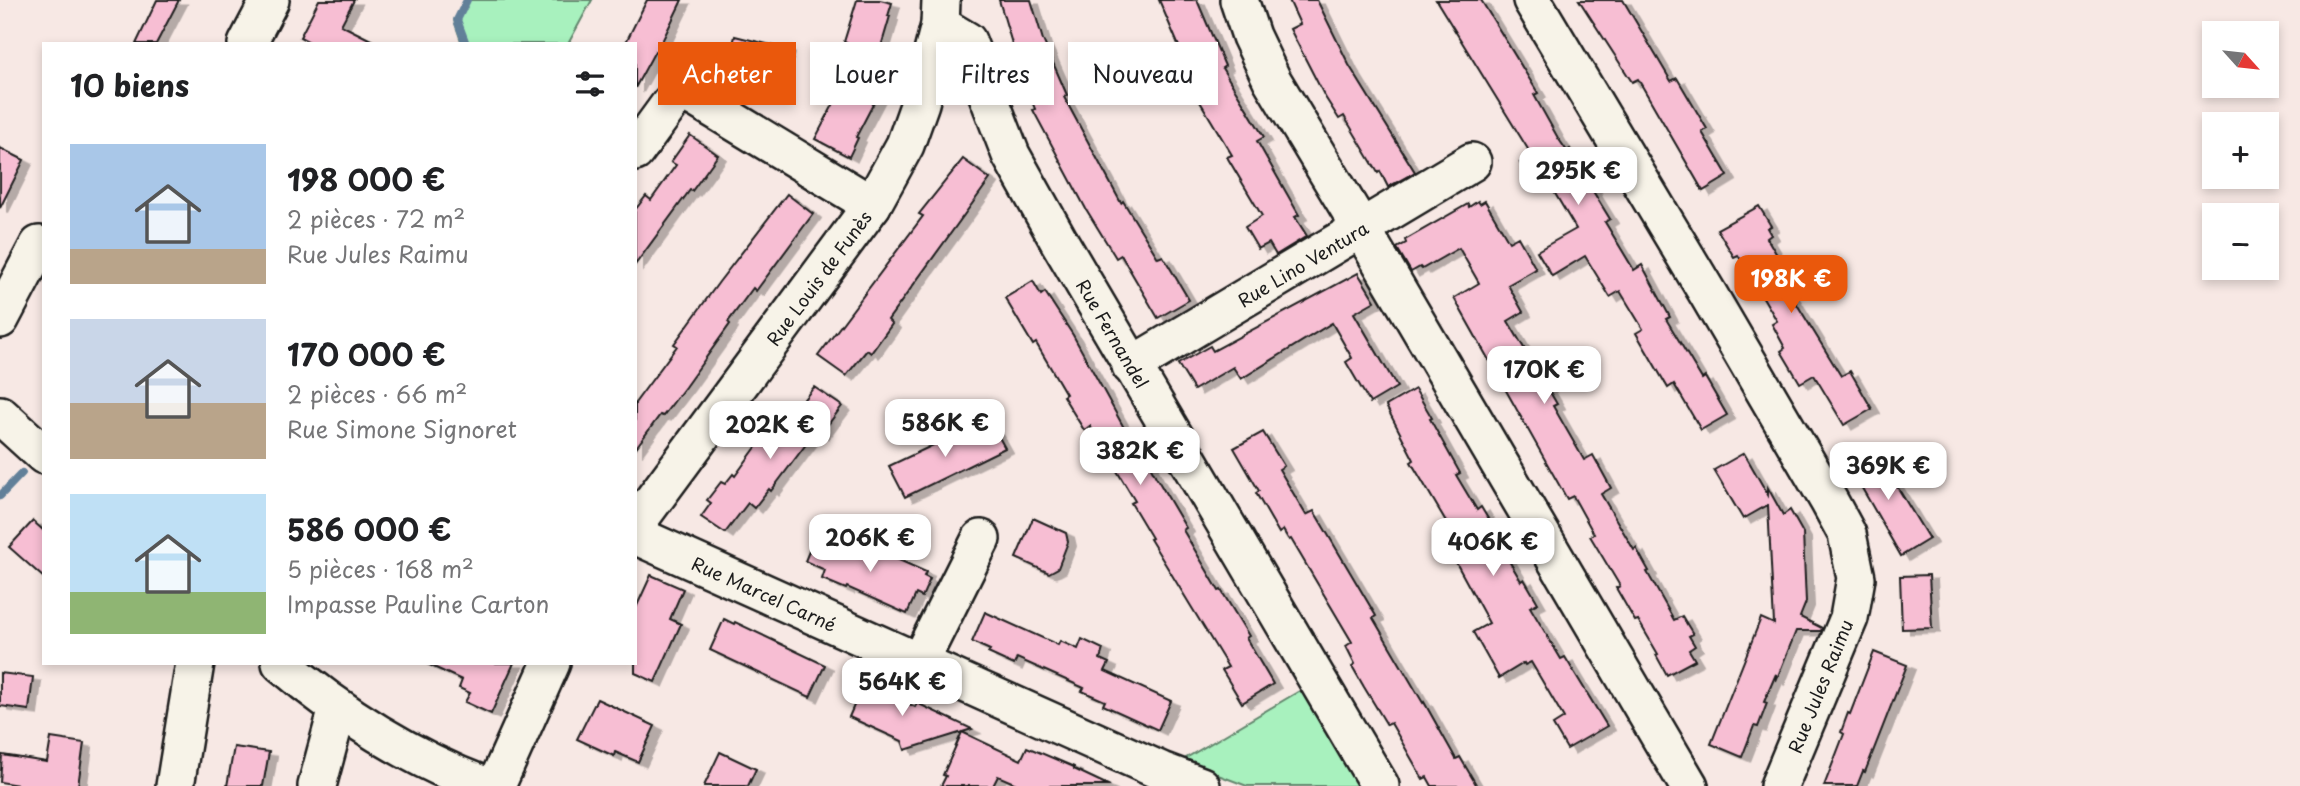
<!DOCTYPE html>
<html lang="fr">
<meta charset="utf-8">
<style>
:root{--surface:#fff;--page:#f2f2f2;--text:#202124;--muted:#757577;--accent:#ea580c}
body{margin:0;font-family:"Playpen Sans",sans-serif;background:var(--page);color:var(--text);height:100vh;display:flex;flex-direction:column;font-size:26px;white-space:nowrap}
*{box-sizing:border-box;margin:0}
p{font-size:23px;color:var(--muted)}
.icon{flex:none;width:38px;height:38px;fill:none;stroke:currentColor;stroke-width:2;stroke-linecap:round;stroke-linejoin:round}
.map{position:relative;flex:1;overflow:hidden}
.sheet{position:absolute;left:42px;top:42px;width:595px;height:623px;display:flex;flex-direction:column;background:var(--surface);border-radius:0px;box-shadow:0 4px 10px #0003}
.sheet>*{flex:none}
.top-card{position:absolute;left:658px;top:42px;width:665px;height:63px;display:flex;gap:14px}
.needle{width:46px;rotate:117deg}
.tools{position:absolute;left:2202px;top:21px;display:grid;gap:14px}
.tools a{display:grid;place-items:center;width:77px;height:77px;border-radius:0px;background:var(--surface);box-shadow:0 4px 10px #0003;font-size:35px}
.price{position:absolute;translate:-50% -60px;padding:0 16px;border-radius:14px;background:#fff;color:#222;font-size:23px;line-height:46px;filter:drop-shadow(0 2px 4px #0008)}
.price::after{content:'';position:absolute;left:50%;top:42px;width:21px;height:16px;margin-left:-10px;background:inherit;clip-path:polygon(0 0,100% 0,50% 100%)}
.price.on{background:var(--accent);color:#fff}
ul{padding:0;list-style:none}
li{display:flex;align-items:center;gap:21px;height:175px;padding:0 28px}
li span{display:grid;place-items:center;flex:none;width:196px;height:140px;border-radius:0px;color:#555}
li>.icon{margin-inline-start:auto}
span .icon{width:84px;height:84px;fill:#fffc;stroke-width:1}
li b{font-size:30px}
h2{display:flex;justify-content:space-between;align-items:center;height:84px;padding:0 28px;font-size:30px}
.tag{padding:0 24px;border-radius:0px;background:var(--surface);box-shadow:0 4px 10px #0003;font-size:24px;line-height:63px}
.tag.on{background:var(--accent);color:#fff}
.map>svg:first-child{display:block}
</style>
<div class="map">
<svg width="2300" height="786" viewBox="0 0 2300 786">
<defs>
<filter id="shadow"><feDropShadow dx="8" dy="4.5" stdDeviation="0" flood-color="#0004"/></filter>
</defs>
<rect width="100%" height="100%" fill="#f7e8e4"/>
<filter id="ink" filterUnits="userSpaceOnUse"><feTurbulence type="fractalNoise" baseFrequency=".0143" numOctaves="2"/><feDisplacementMap in="SourceGraphic" scale="14" xChannelSelector="R" yChannelSelector="G"/><feConvolveMatrix kernelMatrix="1 2 1 2 8 2 1 2 1" color-interpolation-filters="sRGB"/></filter>
<g filter="url(#ink)">
<g fill="#a8f1be" stroke="#62866d" stroke-width="2">
<path d="M466 0H592L568 44H462L454 20Z"/>
<path d="M1306 687 1365 786H1247L1181 761Z"/>
</g>
<g fill="none" stroke-linecap="round" stroke-linejoin="round">
<g stroke="#628099" stroke-width="8">
<path d="M466 44 457 20 467 0"/>
<path d="M0 496 22 473"/>
</g>
</g>
<g fill="#f7bed3" stroke="#1c1c1c" stroke-width="2" filter="url(#shadow)">
<path d="M157 0H179L156 44H136Z"/>
<path d="M319 0H354L341 25 379 44H313L300 37Z"/>
<path d="M647 0H682L657 52 655 51 635 88V44H625Z"/>
<path d="M857 0H880L892 3 888 16H890L878 57 885 60 877 76 881 78 875 88 880 91 856 137 858 138 849 157 815 139 862 50 844 42Z"/>
<path d="M999 0H1031L1043 40 1067 95 1064 97 1121 203 1123 201 1158 258 1163 256 1189 300 1158 318 1121 255 1116 258 1086 209 1033 110 1035 109 1021 74Z"/>
<path d="M1159 0H1197L1225 66 1222 68 1264 137 1257 141 1299 215 1295 217 1307 236 1276 255 1269 243 1258 249 1245 227 1262 216 1227 157 1232 155 1196 95 1199 93Z"/>
<path d="M1289 0H1317L1349 65 1415 172 1388 187 1380 171 1378 173 1344 116 1339 119 1325 97 1290 29 1300 24Z"/>
<path d="M1436 0H1481L1538 93 1534 95 1558 138 1567 151 1570 149 1593 188H1591L1610 219 1605 222 1634 270 1642 265 1670 317 1666 319 1702 379 1705 377 1727 415 1701 430 1674 384 1668 388 1636 333 1643 329 1620 291 1610 297 1585 256 1552 276 1537 251 1576 229 1547 180 1545 181 1544 179 1533 185 1520 163 1531 157V154Z"/>
<path d="M1579 0H1623L1671 81 1677 78 1707 129 1702 132 1728 176 1703 191 1638 79 1632 82Z"/>
<path d="M735 36 787 49 778 82 727 69Z"/>
<path d="M690 135 718 155 692 191 690 190 635 265V210L646 196 651 200 676 165 671 162Z"/>
<path d="M0 148 24 160 0 208Z"/>
<path d="M963 159 990 179 888 320 892 324 871 353 867 350 846 376 818 356 923 216 919 214Z"/>
<path d="M787 194 813 214 756 291 753 288 728 322 730 324 685 387 663 416 660 415 635 449V403L677 346 674 344 719 282Z"/>
<path d="M1478 201 1480 204 1485 201 1509 242 1518 237 1536 269 1508 285 1523 312 1508 321 1557 404 1553 406 1584 460 1593 455 1611 488 1601 494 1634 550 1636 548 1649 571 1647 572 1674 620 1682 616 1693 634 1689 636 1695 646 1689 650 1695 660 1667 675 1656 655 1658 654 1638 620 1635 621 1616 588 1620 586 1590 536 1594 534 1573 496 1567 499 1454 298 1479 283 1459 248 1422 269 1420 267 1411 272 1397 248 1406 243 1405 240 1468 204 1469 207Z"/>
<path d="M1759 206 1771 226 1767 228 1771 235 1767 238 1794 284 1787 288 1841 376 1850 371 1872 409 1844 425 1814 375 1800 383 1781 351 1785 348 1772 324 1777 321 1738 255 1734 257 1717 229Z"/>
<path d="M1358 273 1375 301 1354 313 1397 387 1370 403 1346 362 1352 358 1332 323 1241 379 1233 367 1194 390 1178 364 1210 346 1213 351Z"/>
<path d="M1033 281 1041 295 1045 292 1073 335 1129 437 1135 434 1151 463 1149 464 1156 477 1186 528 1183 530 1219 591 1221 590 1249 636 1246 638 1273 684 1242 703 1222 670 1228 667 1150 539 1152 538 1131 503 1135 501 1090 426 1084 430 1063 396 1066 394 1036 343 1033 345 1005 298Z"/>
<path d="M814 387 842 406 821 434 816 431 771 491 769 489 754 508 748 503 725 533 701 517 711 503 707 500 721 482 725 484 733 474 735 476 762 439 768 443Z"/>
<path d="M1415 389 1432 418 1430 419 1460 473 1456 475 1477 510 1481 507 1502 542 1499 544 1521 581 1524 579 1538 603 1530 607 1561 659 1565 657 1607 726 1567 749 1553 725 1564 718 1531 662 1525 665 1524 663 1499 678 1473 632 1489 623 1447 546 1457 540 1411 462 1414 460 1386 406Z"/>
<path d="M991 423 1005 448 905 497 889 466 965 430 968 435Z"/>
<path d="M1263 432 1284 466 1279 469 1306 515 1314 511 1376 616 1373 618 1423 703 1424 702 1456 759 1460 757 1477 786H1432L1427 777 1423 779 1391 723 1387 725 1364 687 1352 666 1355 664 1346 646 1352 642 1291 539 1289 540 1283 530 1279 533 1256 493 1259 491 1234 448Z"/>
<path d="M1873 447 1929 539 1901 556 1847 462Z"/>
<path d="M1744 453 1768 495V488L1783 515 1790 510 1803 533 1806 602 1800 617 1822 628 1821 631H1796L1776 681V674L1764 702 1767 703 1758 727 1754 726 1742 757 1711 744 1761 618 1774 624 1768 505 1743 519 1714 470Z"/>
<path d="M1033 518 1066 533 1068 542 1058 568 1049 573 1016 558Z"/>
<path d="M33 521 44 531V578L9 547Z"/>
<path d="M814 539 836 549 838 542 875 558 879 551 926 572 924 576 930 579 922 597 916 594 907 614 847 587 846 589 822 579 825 570 805 561Z"/>
<path d="M651 575 683 589 670 619 681 624 655 682 635 673V610Z"/>
<path d="M1929 575 1932 628 1902 629 1900 576Z"/>
<path d="M985 612 1058 645 1060 641 1078 649 1082 639 1103 649 1100 659 1109 663 1105 671 1171 701 1158 730 1103 705 1105 701 1082 691 1084 688 1017 658 1014 665 988 653 990 650 972 642Z"/>
<path d="M724 619 734 624 735 622 825 665 810 697 710 650Z"/>
<path d="M1874 652 1907 665 1865 772 1863 771 1857 786H1824L1844 734 1841 732 1848 713 1850 714Z"/>
<path d="M425 663H514L491 714 465 702 470 693 459 688 462 680Z"/>
<path d="M0 673 33 677 29 710 0 706Z"/>
<path d="M864 682 915 707 917 703 972 729 905 750 902 741 849 717Z"/>
<path d="M597 699 655 726 638 762 615 752 614 756 577 739Z"/>
<path d="M962 732 1021 760 1027 747 1074 767V769L1110 786H1021L998 776 993 786H941L946 776 943 775Z"/>
<path d="M51 738 84 743 78 786H24L0 782 2 755 47 762Z"/>
<path d="M234 747 269 752 263 786H227Z"/>
<path d="M720 752 756 769 748 786H704Z"/>
</g>
<g fill="none" stroke-linecap="round" stroke-linejoin="round">
<g stroke="#1c1c1c" stroke-width="42">
<g id="minor">
<path d="M1239 0 1251 36 1272 80 1361 228 1689 786"/>
<path d="M1532 0 1708 294 1829 501 1847 534 1856 578 1849 618 1779 786"/>
<path id="s1" d="M940 25 967 41 1011 155 1059 241 1380 786"/>
<path d="M247 44 270 0"/>
<path d="M635 152 670 104 684 91 872 205"/>
<path d="M0 319 39 245"/>
<path id="s2" d="M1131 366 1472 162"/>
<path d="M0 415 44 455"/>
<path id="s3" d="M635 525 872 205 905 145 920 103 940 25 941 1"/>
<path id="s4" d="M635 535 1161 771 1201 786"/>
<path d="M281 663C340 714 413 759 485 786"/>
<path d="M919 663 981 539"/>
<path d="M175 786 195 663"/>
<path d="M317 786 338 708"/>
<path d="M496 786 551 663"/>
</g>
</g>
<use href="#minor" stroke="#f7f3e8" stroke-width="37"/>
</g>
</g>
<g text-anchor="middle" dominant-baseline="central" stroke-width="5" stroke-linejoin="round" paint-order="stroke">
<g font-size="18" fill="#1c1c1c" stroke="#f7f3e8">
<text stroke="none"><textPath href="#s2" startOffset="200">Rue Lino Ventura</textPath></text>
<text stroke="none"><textPath href="#s3" startOffset="308">Rue Louis de Funès</textPath></text>
<text stroke="none"><textPath href="#s1" startOffset="359">Rue Fernandel</textPath></text>
<text stroke="none"><textPath href="#s4" startOffset="142">Rue Marcel Carné</textPath></text>
<text transform="translate(1820 686) rotate(-68)">Rue Jules Raimu</text>
</g>
</g>
</svg>
<div class="tools">
<a><svg class="needle" viewBox="-14 -14 28 28"><path d="M0-13l5 13h-10z" fill="#e53935"/><path d="M0 13l5-13h-10z" fill="#757577"/></svg></a>
<a>+</a>
<a>−</a>
</div>
<b class="price" style="left:1578px;top:207px">295K €</b>
<b class="price on" style="left:1791px;top:315px">198K €</b>
<b class="price" style="left:1544px;top:406px">170K €</b>
<b class="price" style="left:945px;top:459px">586K €</b>
<b class="price" style="left:770px;top:461px">202K €</b>
<b class="price" style="left:1140px;top:487px">382K €</b>
<b class="price" style="left:1888px;top:502px">369K €</b>
<b class="price" style="left:870px;top:574px">206K €</b>
<b class="price" style="left:1493px;top:578px">406K €</b>
<b class="price" style="left:902px;top:718px">564K €</b>
<div class="top-card">
<a class="tag on">Acheter</a>
<a class="tag">Louer</a>
<a class="tag">Filtres</a>
<a class="tag">Nouveau</a>
</div>
<section class="sheet">
<h2>10 biens<svg class="icon" aria-label="filters" viewBox="0 0 24 24"><path d="M4 7h16M4 17h16"/><circle cx="9" cy="7" r="2"/><circle cx="15" cy="17" r="2"/></svg></h2>
<ul>
<li><span style="background:linear-gradient(#a9c7e8 75%,#b9a48a 0)"><svg class="icon" aria-label="home" viewBox="0 0 24 24"><path d="M3 11l9-7 9 7M6 9v11h12V9"/></svg></span><div><b>198 000 €</b><p>2 pièces · 72 m²</p><p>Rue Jules Raimu</p></div></li>
<li><span style="background:linear-gradient(#c9d6e8 60%,#b9a48a 0)"><svg class="icon" aria-label="home" viewBox="0 0 24 24"><path d="M3 11l9-7 9 7M6 9v11h12V9"/></svg></span><div><b>170 000 €</b><p>2 pièces · 66 m²</p><p>Rue Simone Signoret</p></div></li>
<li><span style="background:linear-gradient(#bfe0f5 70%,#8fb573 0)"><svg class="icon" aria-label="home" viewBox="0 0 24 24"><path d="M3 11l9-7 9 7M6 9v11h12V9"/></svg></span><div><b>586 000 €</b><p>5 pièces · 168 m²</p><p>Impasse Pauline Carton</p></div></li>
</ul>
</section>
</div>
